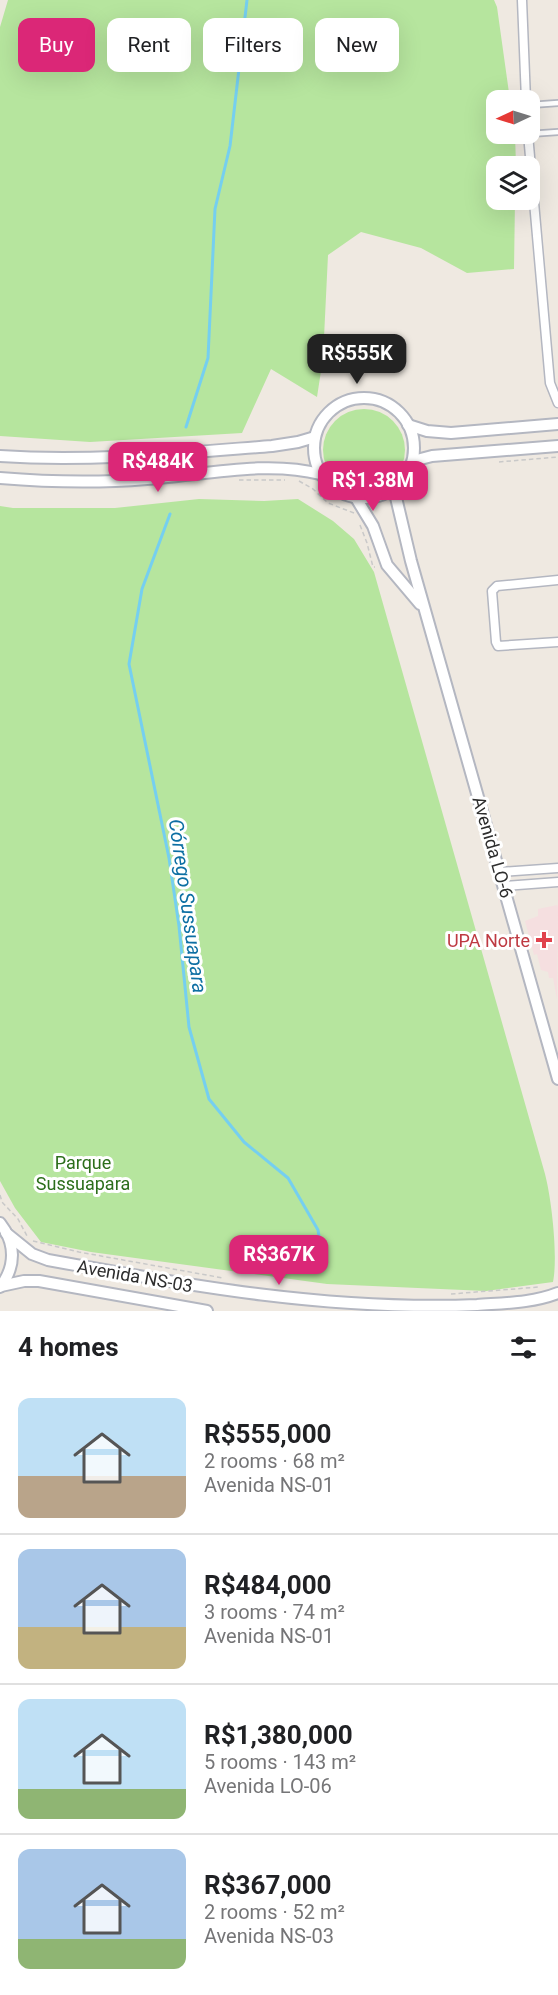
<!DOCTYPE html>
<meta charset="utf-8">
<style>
:root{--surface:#fff;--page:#f2f2f2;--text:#202124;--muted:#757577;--line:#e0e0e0;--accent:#db2777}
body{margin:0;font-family:Roboto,sans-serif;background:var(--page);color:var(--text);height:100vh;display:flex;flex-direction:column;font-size:22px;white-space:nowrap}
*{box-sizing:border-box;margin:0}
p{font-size:20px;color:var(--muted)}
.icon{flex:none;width:33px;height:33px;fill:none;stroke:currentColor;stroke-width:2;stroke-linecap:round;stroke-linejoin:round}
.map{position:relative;height:1311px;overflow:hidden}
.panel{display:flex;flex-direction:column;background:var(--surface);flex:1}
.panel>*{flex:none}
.top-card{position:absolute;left:18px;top:18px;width:522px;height:54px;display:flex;gap:12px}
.needle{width:39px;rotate:266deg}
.buttons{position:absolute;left:486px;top:90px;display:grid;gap:12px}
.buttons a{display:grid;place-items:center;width:54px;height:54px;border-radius:12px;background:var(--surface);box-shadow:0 6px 24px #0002;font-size:30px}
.price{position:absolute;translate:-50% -51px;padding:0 14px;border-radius:12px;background:var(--accent);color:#fff;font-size:20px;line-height:39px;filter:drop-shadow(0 2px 3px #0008)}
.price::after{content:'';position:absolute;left:50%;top:36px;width:18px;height:14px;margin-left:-9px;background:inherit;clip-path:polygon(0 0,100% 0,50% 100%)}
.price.active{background:#222;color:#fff}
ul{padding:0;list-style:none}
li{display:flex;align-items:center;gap:18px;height:150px;padding:0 18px}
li+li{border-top:2px solid var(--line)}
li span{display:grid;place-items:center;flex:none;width:168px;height:120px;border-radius:12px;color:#555}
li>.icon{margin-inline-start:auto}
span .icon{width:72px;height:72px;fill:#fffc;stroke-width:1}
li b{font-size:26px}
h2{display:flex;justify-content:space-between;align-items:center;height:72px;padding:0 18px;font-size:26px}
.chip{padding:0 21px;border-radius:12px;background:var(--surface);box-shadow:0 6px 24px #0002;font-size:21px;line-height:54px}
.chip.active{background:var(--accent);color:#fff}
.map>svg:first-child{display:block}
</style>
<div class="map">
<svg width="558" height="1311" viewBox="0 0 558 1311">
<rect width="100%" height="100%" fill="#efe9e1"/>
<path fill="#f5dfe0" d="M557 905 558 907 557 999 553 978H549L548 972 541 970 537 954 534 955 525 921 538 916V909Z"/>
<g fill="#b6e59e">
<path d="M8 0H494L497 7 510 100H496V134H515L516 166H496V200H515L514 269 467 273 421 248 361 232 328 255 323 358 317 397 271 369 242 433 90 442 0 436V27Z"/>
<circle cx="364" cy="450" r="41"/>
<path d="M199 499 264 501 298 499 333 521 354 539 374 572 545 1174C552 1201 558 1257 553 1282L486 1291 327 1284 91 1252 41 1242 15 1208 0 1181V506L13 508H115Z"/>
</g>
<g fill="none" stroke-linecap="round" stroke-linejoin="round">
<g stroke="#75cff0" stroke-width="3">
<path d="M186 427 208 358 215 209 230 146 247 0"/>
<path d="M170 514 142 589 129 664 169 858 179 926 189 1027 209 1099 244 1142 288 1178 318 1230 324 1267"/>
</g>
<g stroke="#b4b7c1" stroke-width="8">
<g id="service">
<path d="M530 105 558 103"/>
<path d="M529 134 558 132"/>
</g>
</g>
<g stroke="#b4b7c1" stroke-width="11">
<g id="minor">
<path d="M522 0 526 100"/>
<path d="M528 134 550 383 558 403"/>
<path d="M558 580 497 586 492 591 496 642 498 646 558 642"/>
<path d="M500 872 558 868"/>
<path d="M504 886 558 882"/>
</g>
</g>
<g stroke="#b4b7c1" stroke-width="14">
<g id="tertiary">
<circle cx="364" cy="448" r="50"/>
<path d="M408 425 427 431 451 433 558 424"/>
<path d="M0 456C91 462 181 453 272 446L298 442 315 437"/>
<path d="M413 461 432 456 558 446"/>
<path d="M0 478C48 482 99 483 147 479 202 475 268 460 320 474"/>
<path d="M394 489 411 561 558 1079"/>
<path d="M356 498 373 526 387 565 420 604"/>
<path d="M0 1223C16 1243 16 1267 0 1287"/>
<path d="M6 1233 32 1254 48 1260C190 1286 332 1311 477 1305 504 1303 533 1303 558 1293"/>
<path d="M1 1286 24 1281H39L207 1311"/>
</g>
</g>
<g stroke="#c9c9c9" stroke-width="1.5" stroke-dasharray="4.5 3" stroke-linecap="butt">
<path d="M499 462 558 457"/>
<path d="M239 480H285"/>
<path d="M299 481 313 489 328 503 354 513"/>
<path d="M406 495 423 470"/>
<path d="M360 525 367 543 373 567H375"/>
<path d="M0 1195 2 1202 18 1219 27 1236"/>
<path d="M33 1241 79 1252 223 1278"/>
<path d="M451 1294 539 1287"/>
</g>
<use href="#service" stroke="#fff" stroke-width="4.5"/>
<use href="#minor" stroke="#fff" stroke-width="8"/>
<use href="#tertiary" stroke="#fff" stroke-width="10"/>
</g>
<path fill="#e0444e" stroke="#fff" stroke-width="2" d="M541 931h6v6h6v6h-6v6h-6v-6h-6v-6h6z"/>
<g text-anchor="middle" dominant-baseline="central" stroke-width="6" stroke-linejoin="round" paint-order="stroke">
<g font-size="18" fill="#2e2e2e" stroke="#fff">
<text transform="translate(493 847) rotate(74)">Avenida LO-6</text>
<text transform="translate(135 1276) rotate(10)">Avenida NS-03</text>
</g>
<g font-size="18" fill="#be3a42" stroke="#fff" text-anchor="end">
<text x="530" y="940">UPA Norte</text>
</g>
<g font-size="18" fill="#2c6e1b" stroke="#fff">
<text x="83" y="1162">Parque<tspan x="83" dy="21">Sussuapara</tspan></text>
</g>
<g font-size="20" font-style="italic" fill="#0d6fa3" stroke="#fff">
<text transform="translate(188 906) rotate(82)">Córrego Sussuapara</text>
</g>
</g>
</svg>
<div class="buttons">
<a><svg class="needle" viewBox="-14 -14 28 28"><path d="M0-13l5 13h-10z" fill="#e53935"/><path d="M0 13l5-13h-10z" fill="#757577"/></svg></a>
<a><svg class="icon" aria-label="layers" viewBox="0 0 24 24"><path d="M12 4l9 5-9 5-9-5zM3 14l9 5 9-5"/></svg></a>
</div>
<b class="price active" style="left:357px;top:385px">R$555K</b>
<b class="price" style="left:158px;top:493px">R$484K</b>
<b class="price" style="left:373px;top:512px">R$1.38M</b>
<b class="price" style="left:279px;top:1286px">R$367K</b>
<div class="top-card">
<a class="chip active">Buy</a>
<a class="chip">Rent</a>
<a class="chip">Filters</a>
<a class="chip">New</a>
</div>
</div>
<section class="panel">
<h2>4 homes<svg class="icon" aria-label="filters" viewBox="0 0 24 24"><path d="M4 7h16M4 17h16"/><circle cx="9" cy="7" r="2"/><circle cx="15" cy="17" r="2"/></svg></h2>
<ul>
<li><span style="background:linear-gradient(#bfe0f5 65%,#b9a48a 0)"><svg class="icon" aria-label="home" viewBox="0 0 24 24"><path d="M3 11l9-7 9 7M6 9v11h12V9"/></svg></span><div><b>R$555,000</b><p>2 rooms · 68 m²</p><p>Avenida NS-01</p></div></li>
<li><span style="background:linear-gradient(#a9c7e8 65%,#c2b280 0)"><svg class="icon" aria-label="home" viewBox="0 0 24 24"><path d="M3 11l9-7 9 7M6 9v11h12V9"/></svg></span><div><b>R$484,000</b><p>3 rooms · 74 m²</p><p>Avenida NS-01</p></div></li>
<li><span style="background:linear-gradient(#bfe0f5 75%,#8fb573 0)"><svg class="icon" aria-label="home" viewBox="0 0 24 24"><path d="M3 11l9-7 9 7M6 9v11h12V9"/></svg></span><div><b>R$1,380,000</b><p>5 rooms · 143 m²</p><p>Avenida LO-06</p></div></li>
<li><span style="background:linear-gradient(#a9c7e8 75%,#8fb573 0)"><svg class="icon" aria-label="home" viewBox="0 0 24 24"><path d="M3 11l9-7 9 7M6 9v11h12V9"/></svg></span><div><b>R$367,000</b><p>2 rooms · 52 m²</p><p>Avenida NS-03</p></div></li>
</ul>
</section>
